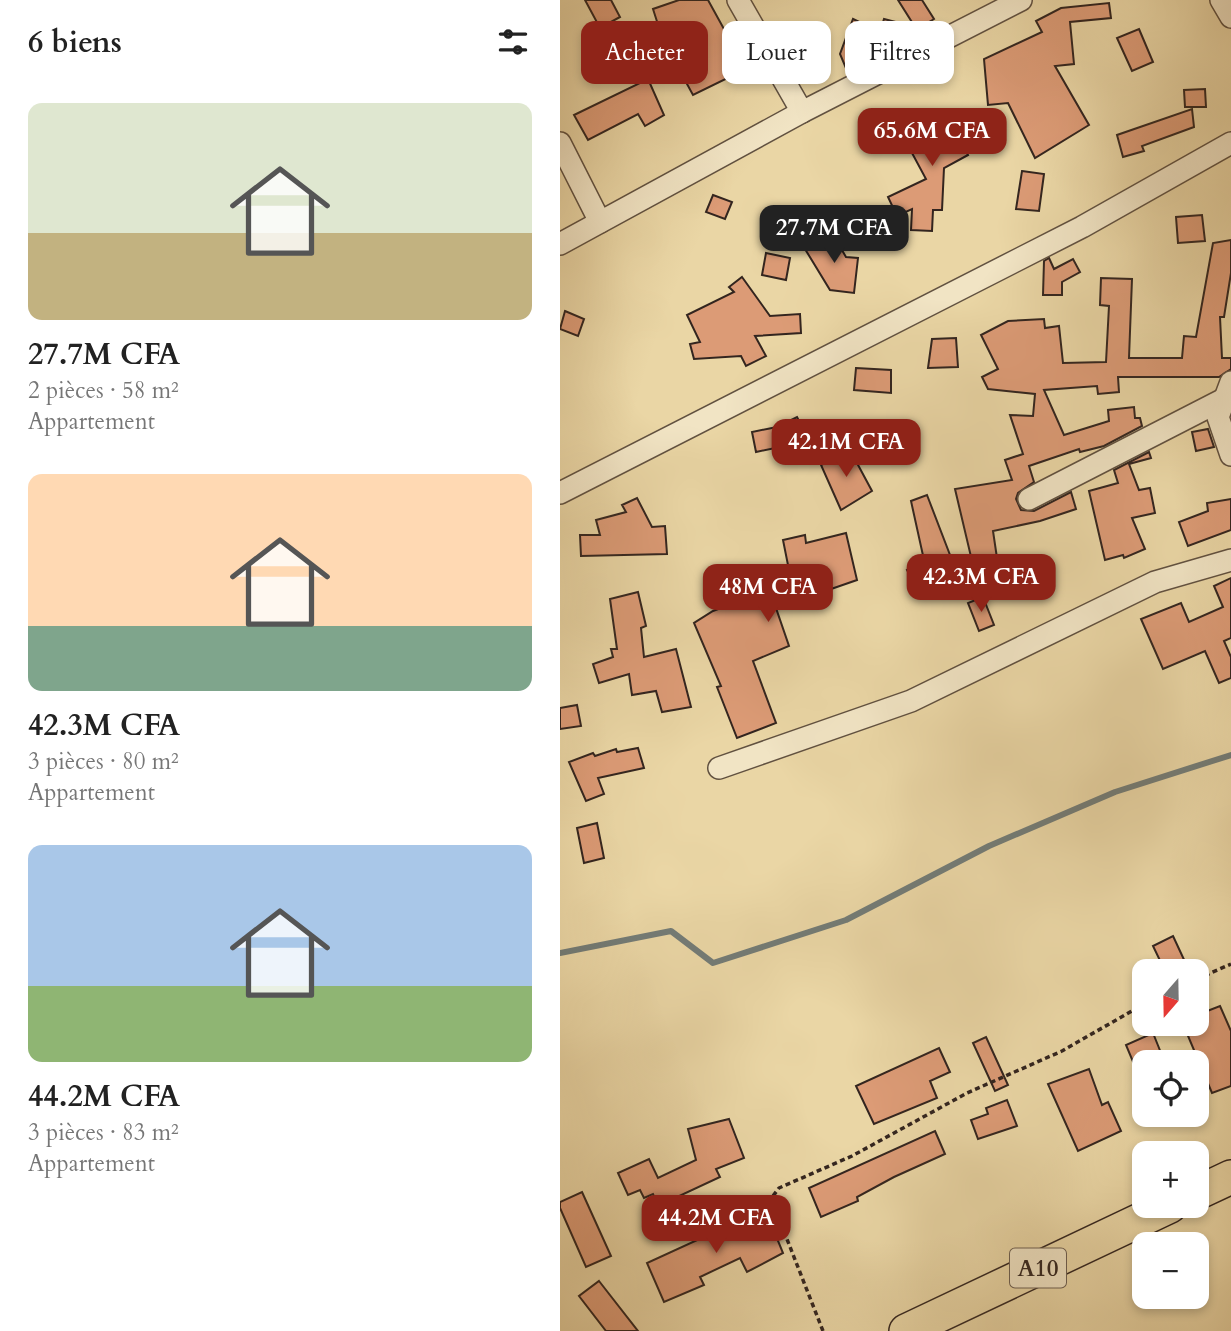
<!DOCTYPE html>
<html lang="fr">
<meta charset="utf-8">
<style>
:root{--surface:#fff;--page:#f6f6f6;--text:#222;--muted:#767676;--accent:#8f2418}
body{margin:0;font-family:Cardo,serif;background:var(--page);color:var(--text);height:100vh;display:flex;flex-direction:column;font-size:26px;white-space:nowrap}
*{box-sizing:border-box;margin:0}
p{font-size:23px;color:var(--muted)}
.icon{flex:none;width:38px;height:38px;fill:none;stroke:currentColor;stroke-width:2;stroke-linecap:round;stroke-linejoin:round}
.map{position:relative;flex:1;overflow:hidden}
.side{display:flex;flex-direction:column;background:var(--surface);width:560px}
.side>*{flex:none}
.banner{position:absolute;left:21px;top:21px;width:544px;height:63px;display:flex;gap:14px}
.needle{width:46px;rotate:200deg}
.controls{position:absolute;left:572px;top:959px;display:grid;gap:14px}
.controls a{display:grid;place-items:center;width:77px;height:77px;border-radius:14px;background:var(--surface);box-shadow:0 4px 10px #0003;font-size:35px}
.price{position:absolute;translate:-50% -60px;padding:0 16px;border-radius:14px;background:var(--accent);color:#fff;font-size:23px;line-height:46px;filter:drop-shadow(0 2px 4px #0008)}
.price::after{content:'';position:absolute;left:50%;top:42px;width:21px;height:16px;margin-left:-10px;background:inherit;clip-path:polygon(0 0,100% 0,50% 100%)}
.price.current{background:#222;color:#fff}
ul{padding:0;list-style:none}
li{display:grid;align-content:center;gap:14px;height:371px;padding:0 28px}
li span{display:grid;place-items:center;height:217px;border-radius:14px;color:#555}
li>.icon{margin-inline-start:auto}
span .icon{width:126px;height:126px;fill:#fffc;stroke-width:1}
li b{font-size:30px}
h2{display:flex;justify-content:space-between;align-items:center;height:84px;padding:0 28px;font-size:30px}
.pill{padding:0 24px;border-radius:14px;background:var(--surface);box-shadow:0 4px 10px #0003;font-size:24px;line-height:63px}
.pill.current{background:var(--accent);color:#fff}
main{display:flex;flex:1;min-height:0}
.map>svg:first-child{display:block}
</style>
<main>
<section class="side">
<h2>6 biens<svg class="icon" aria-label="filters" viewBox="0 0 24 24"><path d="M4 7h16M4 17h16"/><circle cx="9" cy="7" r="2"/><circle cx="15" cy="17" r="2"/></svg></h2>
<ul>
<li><span style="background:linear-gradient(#dfe7d0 60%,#c2b280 0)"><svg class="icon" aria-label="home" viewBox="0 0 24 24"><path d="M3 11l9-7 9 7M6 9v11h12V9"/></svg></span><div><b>27.7M CFA</b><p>2 pièces · 58 m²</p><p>Appartement</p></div></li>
<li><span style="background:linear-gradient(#ffd9b3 70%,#7fa58c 0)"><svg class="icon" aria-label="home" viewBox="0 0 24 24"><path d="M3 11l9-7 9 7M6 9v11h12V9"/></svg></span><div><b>42.3M CFA</b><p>3 pièces · 80 m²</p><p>Appartement</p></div></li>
<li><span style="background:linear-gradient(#a9c7e8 65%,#8fb573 0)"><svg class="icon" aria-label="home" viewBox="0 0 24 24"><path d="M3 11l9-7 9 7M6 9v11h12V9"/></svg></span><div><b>44.2M CFA</b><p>3 pièces · 83 m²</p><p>Appartement</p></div></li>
</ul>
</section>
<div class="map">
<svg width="671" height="1331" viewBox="0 0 671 1331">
<rect width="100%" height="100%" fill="#ead6a5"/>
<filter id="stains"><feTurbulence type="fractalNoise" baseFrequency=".00286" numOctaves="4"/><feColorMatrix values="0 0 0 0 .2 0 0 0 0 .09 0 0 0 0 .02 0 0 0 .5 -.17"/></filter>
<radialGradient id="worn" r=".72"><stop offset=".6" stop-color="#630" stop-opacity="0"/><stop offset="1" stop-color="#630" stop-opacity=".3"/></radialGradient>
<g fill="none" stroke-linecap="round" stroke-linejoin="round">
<path stroke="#737c77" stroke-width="6" d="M0 953 111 931 153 963 286 920 429 846 555 792 671 755"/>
</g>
<g fill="#dc9b76" stroke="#33251f" stroke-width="2">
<path d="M25 0H51L60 17 40 28Z"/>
<path d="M119 0H148L186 69 133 95 115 62 121 59 107 32 101 34 93 9Z"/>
<path d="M338 0H362L374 19 341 39 342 46 303 41 311 62 288 73 280 54 293 19 320 32 324 19 355 27Z"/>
<path d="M549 3 551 18 510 22 514 64 495 66 529 125 475 158 448 103 428 105 424 59 482 32 476 21 501 8Z"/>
<path d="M579 29 593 62 572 71 557 38Z"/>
<path d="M88 79 104 115 85 126 78 114 28 140 14 115Z"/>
<path d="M645 89 646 107H625L624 90Z"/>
<path d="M632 109 634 127 582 146 584 151 563 157 557 135Z"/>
<path d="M338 115 356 117 354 147 387 130V119L418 121 417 144H402L408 155 384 168 382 210H373L372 231 351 230 352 209 337 216 328 197 366 179 337 125Z"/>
<path d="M462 171 484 174 479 211 456 209Z"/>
<path d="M153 195 172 202 165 219 146 212Z"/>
<path d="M642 215 645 241 618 243 616 217Z"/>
<path d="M272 233 286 257 298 258 294 293 270 290 245 249Z"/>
<path d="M671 240V273L664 317H660L662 358H671V369L659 377H558L559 392 538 394 537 386 484 390 504 435 549 421 548 410 574 407 575 418H580L582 426 544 446 520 452 519 449 469 466 474 482 458 493 456 499 461 510 474 511 511 492 516 509 480 521 433 531 437 558 412 561 395 489 452 480 445 460 463 454 450 415 473 416 475 394 428 389 422 377 438 369 421 335 448 321 484 319 485 328 499 326 503 363 546 362 549 306 540 305 541 278 572 279 569 358H622L624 336 636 337 653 243Z"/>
<path d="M206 253 230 258 226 280 202 275Z"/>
<path d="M489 258 494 269 513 259 520 272 502 282V295H483L484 261Z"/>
<path d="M182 277 210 316 240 314 241 333 195 336 206 356 186 366 181 356 134 359 130 344 140 342 127 315 174 292 169 287Z"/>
<path d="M5 311 24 319 18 336 0 329Z"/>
<path d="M396 338 398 367 368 368 372 339Z"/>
<path d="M296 368 331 370V393L294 390Z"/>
<path d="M237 417 249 441 196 452 192 432 217 427Z"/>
<path d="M648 429 654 447 636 451 632 432Z"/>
<path d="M290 450 312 491 281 510 261 465Z"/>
<path d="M589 452 591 458 569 464 579 490 590 488 595 513 572 518 585 549 564 558 563 555 545 560 529 491 558 483 554 470Z"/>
<path d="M367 495 395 568 357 589 347 570 364 560 351 501Z"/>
<path d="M77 498 92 527 105 526 107 554 21 556 20 535H40L36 520 66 512 62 505Z"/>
<path d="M671 499V530L628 546 619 522 648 511 647 503Z"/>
<path d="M286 533 297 580 216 608 229 646 193 661 216 723 177 738 157 687 161 686 134 623 153 611 193 596 186 578 228 565 223 540 245 535 246 543Z"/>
<path d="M671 578V638L664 641 671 657V678L659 683 645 651 603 669 581 619 621 603 629 622 663 607 654 586Z"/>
<path d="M78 592 86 626 81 628 84 657 116 649 131 707 102 712 96 691 72 695 69 674 39 683 33 664 53 657 51 649H57L50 599Z"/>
<path d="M423 597 434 625 419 631 408 603Z"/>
<path d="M17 705 21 726 0 729V708Z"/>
<path d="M78 748 84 768 38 778 44 794 26 801 9 762 33 753 35 756 56 749 57 752Z"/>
<path d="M37 823 44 858 24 863 17 828Z"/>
<path d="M613 936 626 964 605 971 593 946Z"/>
<path d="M660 1006 671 1031V1086L652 1093 623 1024H637V1015Z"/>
<path d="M593 1033 603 1058 584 1062V1065L576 1069 566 1045Z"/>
<path d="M426 1037 448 1085 435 1091 413 1043Z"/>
<path d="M379 1048 390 1072 370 1081 377 1098 314 1124 296 1086Z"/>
<path d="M529 1069 542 1105 548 1102 561 1131 518 1151 488 1084Z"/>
<path d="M447 1100 457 1126 418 1139 411 1120 428 1114 426 1108Z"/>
<path d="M169 1119 184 1158 156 1169 160 1177 98 1206 93 1194 84 1198 80 1190 68 1195 58 1173 89 1159 98 1178 136 1160 128 1129Z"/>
<path d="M375 1131 385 1154 334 1177 297 1197 298 1201 261 1217 249 1188Z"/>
<path d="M22 1192 51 1256 26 1267 0 1208V1202Z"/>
<path d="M205 1209 223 1253 187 1272 180 1258 140 1277 144 1285 104 1302 87 1263Z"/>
<path d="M39 1281 78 1331H46L19 1296Z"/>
</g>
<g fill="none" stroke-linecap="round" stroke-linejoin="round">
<g stroke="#615140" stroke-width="24">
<g id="street">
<path d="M178 0 242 112"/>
<path d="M661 0 671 17"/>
<path d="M0 143 40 222"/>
<path d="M0 244 242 112 461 0"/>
<path d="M671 382 658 417 671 455"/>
<path d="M0 493 522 227 671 143"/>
<path d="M469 499 662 400"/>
<path d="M159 768 351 701 595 582 671 560"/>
</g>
</g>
<g stroke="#33251f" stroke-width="36">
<g id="primary">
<path d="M637 1193 671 1177"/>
<path d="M346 1331 610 1206"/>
</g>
</g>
<g stroke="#33251f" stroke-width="3.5" stroke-dasharray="5 3.5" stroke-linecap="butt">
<path d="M637 979 671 964"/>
<path d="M263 1331 214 1206 213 1196 219 1188 292 1156 407 1093 502 1051 584 1004"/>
</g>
<use href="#street" stroke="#f1e4c4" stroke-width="21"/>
<use href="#primary" stroke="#ead6a5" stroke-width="33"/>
</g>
<g text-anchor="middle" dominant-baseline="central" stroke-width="5" stroke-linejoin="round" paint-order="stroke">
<rect fill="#f1e4c4" stroke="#6c5e50" stroke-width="2" x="450" y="1248.5" width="56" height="39" rx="5"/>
<g font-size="23" font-weight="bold" fill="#33251f">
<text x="478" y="1268">A10</text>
</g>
</g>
<rect width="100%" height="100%" filter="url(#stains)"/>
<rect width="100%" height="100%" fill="url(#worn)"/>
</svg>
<div class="controls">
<a><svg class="needle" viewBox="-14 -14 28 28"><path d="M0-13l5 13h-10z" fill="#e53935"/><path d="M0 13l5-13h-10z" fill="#767676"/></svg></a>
<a><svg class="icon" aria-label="locate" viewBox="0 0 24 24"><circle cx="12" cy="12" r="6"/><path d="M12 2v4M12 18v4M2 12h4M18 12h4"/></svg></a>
<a>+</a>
<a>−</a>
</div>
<b class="price" style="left:372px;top:168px">65.6M CFA</b>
<b class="price current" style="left:274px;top:265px">27.7M CFA</b>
<b class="price" style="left:286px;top:479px">42.1M CFA</b>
<b class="price" style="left:421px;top:614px">42.3M CFA</b>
<b class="price" style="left:208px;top:624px">48M CFA</b>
<b class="price" style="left:156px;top:1255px">44.2M CFA</b>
<div class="banner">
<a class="pill current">Acheter</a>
<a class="pill">Louer</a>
<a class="pill">Filtres</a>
</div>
</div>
</main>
